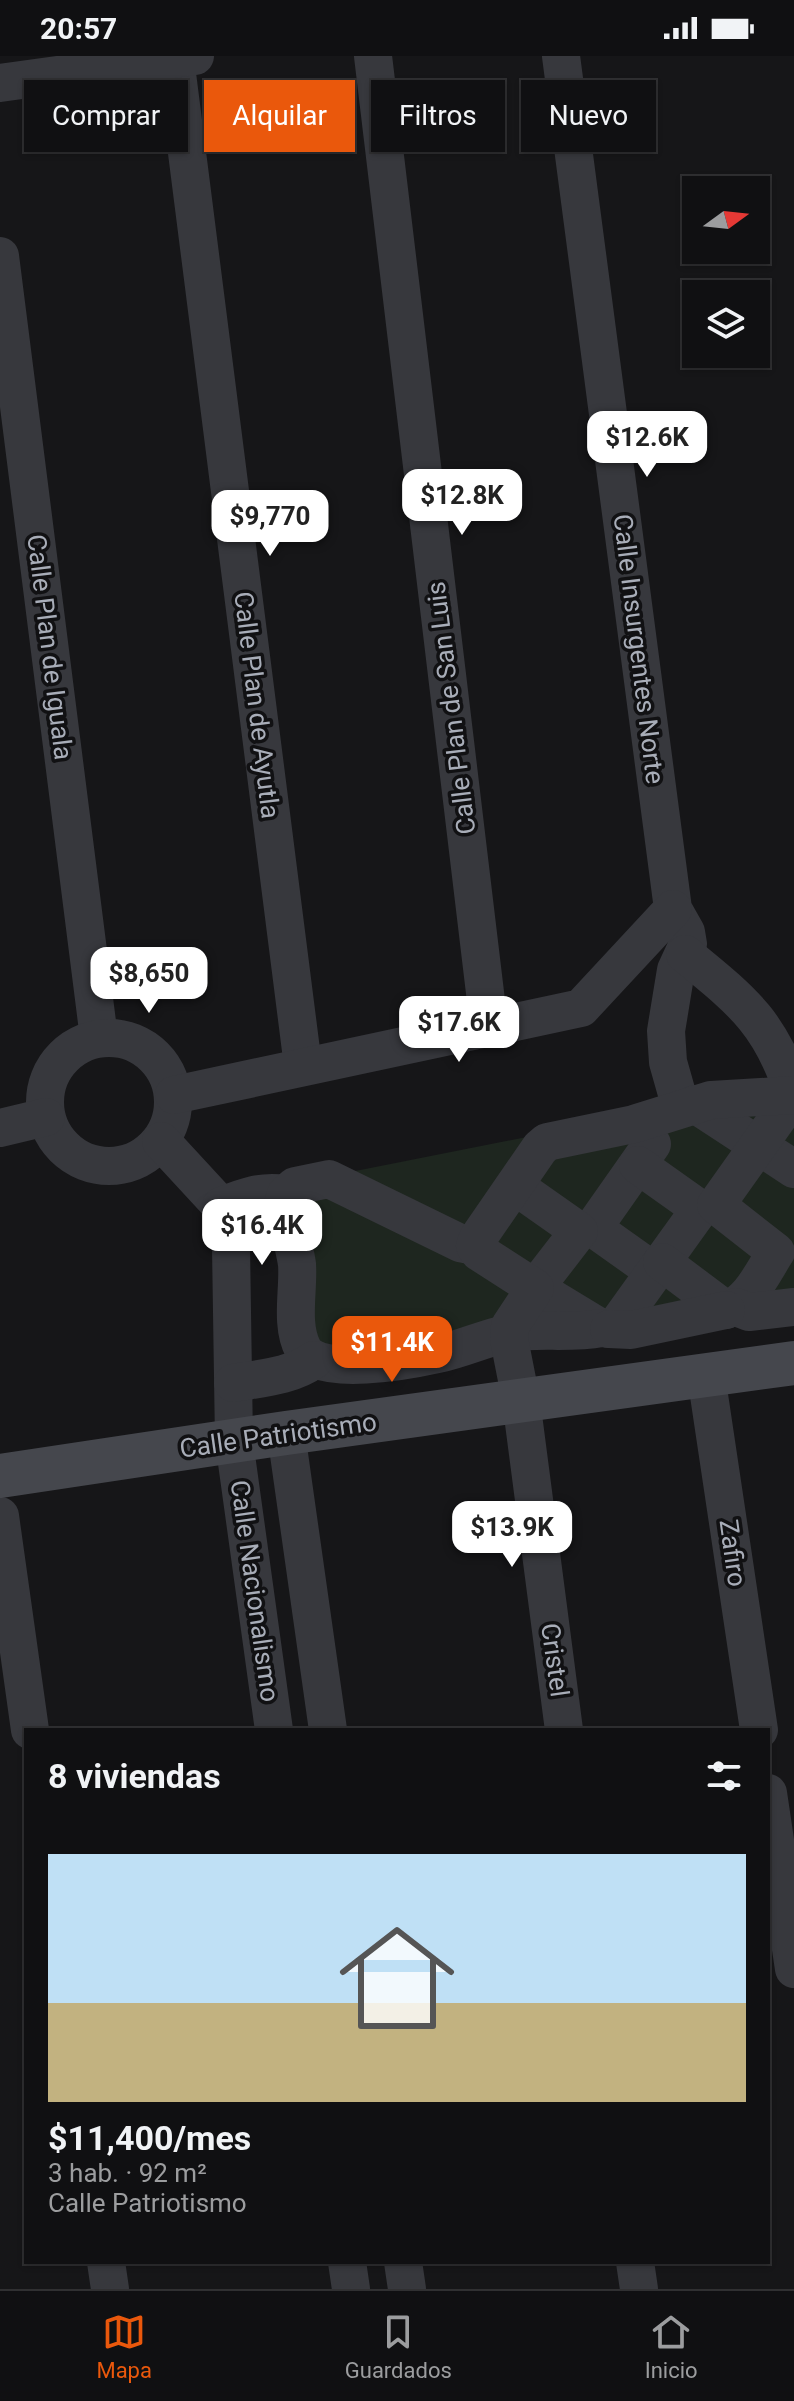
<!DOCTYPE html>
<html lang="es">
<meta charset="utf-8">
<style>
:root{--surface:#101012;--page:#1e1e20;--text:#f1f3f6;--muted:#9c9d9f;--line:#303032;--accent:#ea580c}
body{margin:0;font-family:Roboto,sans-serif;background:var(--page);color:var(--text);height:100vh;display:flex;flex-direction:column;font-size:30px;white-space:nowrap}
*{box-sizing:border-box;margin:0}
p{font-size:26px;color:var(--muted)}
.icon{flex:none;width:44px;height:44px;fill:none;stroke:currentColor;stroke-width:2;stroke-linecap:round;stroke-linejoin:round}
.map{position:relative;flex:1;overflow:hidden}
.details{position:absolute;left:24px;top:1672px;width:746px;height:536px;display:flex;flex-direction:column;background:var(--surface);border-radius:0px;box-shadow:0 2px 6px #0004,0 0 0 2px var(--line)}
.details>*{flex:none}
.top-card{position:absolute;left:24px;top:24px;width:746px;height:72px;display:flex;gap:16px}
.needle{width:52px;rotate:75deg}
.controls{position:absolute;left:682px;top:120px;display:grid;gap:16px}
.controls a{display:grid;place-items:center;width:88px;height:88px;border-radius:0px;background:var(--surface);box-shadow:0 2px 6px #0004,0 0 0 2px var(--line);font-size:40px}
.price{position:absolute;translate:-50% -68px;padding:0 18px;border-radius:16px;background:#fff;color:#222;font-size:26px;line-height:52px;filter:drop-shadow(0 2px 4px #0008)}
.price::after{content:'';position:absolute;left:50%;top:48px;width:24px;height:18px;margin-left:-12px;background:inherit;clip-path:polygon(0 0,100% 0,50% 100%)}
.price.selected{background:var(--accent);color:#fff}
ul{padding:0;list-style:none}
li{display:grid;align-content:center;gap:16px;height:424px;padding:0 24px}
li span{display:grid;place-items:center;height:248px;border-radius:0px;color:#555}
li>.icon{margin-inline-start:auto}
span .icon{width:144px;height:144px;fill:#fffc;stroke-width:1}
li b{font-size:34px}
h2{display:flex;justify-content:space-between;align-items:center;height:96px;padding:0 24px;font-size:34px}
.pill{padding:0 28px;border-radius:0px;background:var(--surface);box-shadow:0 2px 6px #0004,0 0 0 2px var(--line);font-size:28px;line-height:72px}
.pill.selected{background:var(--accent);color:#fff}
.status{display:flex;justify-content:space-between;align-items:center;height:56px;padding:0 40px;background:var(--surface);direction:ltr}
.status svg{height:22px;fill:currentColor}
.dock{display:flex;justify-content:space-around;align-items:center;height:112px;border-top:2px solid var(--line);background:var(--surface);font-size:22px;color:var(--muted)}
.dock a{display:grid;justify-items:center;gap:4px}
.dock .selected{color:var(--accent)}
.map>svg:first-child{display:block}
</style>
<div class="status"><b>20:57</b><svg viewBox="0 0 49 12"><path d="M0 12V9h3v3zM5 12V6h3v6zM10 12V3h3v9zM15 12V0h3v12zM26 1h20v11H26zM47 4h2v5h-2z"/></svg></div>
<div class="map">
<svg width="794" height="2233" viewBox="0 0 794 2233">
<rect width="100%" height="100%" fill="#161618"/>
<path fill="#1e261f" d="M794 1028V1258L318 1315 300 1126Z"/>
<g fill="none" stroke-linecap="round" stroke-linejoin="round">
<g stroke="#37383d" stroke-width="38">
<path d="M373 0 489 970"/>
<path d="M561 0 673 853 686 876 688 888 676 914 666 975 668 1006 681 1052"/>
<path d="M175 2 303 1010"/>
<path d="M0 27 195 0"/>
<path d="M0 200 99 982"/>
<circle cx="109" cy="1046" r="64"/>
<path d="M174 1039 581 952 673 853"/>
<path d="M695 1048 794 1113"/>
<path d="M0 1072 46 1061"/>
<path d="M161 1085 221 1150 231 1191 234 1385 274 1674"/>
<path d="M652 1088 593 1172 655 1216"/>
<path d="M515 1130 579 1175 535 1232 601 1272 609 1273 618 1267 700 1153 638 1109"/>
<path d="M221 1150C244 1141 261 1134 286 1138"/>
<path d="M475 1190 460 1187 329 1123 295 1130 286 1138 283 1148C287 1167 294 1188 297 1208 299 1234 290 1268 303 1293 318 1322 411 1304 438 1298 462 1293 485 1282 509 1277 539 1272 570 1278 601 1272"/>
<path d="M662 1206 726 1254C750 1246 763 1216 776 1196L716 1149 794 1039C771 966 741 944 685 898"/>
<path d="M736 1251 749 1256 794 1251"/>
<path d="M609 1273 631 1274 726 1254"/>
<path d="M706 1319 759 1674"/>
<path d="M233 1327C261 1322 290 1321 314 1304"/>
<path d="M286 1377 328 1674"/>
<path d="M0 1460 30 1674"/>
<path d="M564 1674 521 1344 509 1283 510 1270 535 1232 479 1196 475 1190 478 1182 540 1092 547 1086 634 1068 711 1044 794 1039"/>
<path d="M768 1737 794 1913"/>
<path d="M106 2206 110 2233"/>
<path d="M347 2206 351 2233"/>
<path d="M403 2206 407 2233"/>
<path d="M635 2206 639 2233"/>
</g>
<path stroke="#45474d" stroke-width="44" d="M0 1420 286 1377 794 1307"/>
</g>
<g text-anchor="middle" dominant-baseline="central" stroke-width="7" stroke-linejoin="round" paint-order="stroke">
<g font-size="26" fill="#a8adb8" stroke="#111113">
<text transform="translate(50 591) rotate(83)">Calle Plan de Iguala</text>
<text transform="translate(639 593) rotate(83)">Calle Insurgentes Norte</text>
<text transform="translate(257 649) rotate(83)">Calle Plan de Ayutla</text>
<text transform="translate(451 652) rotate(-97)">Calle Plan de San Luis</text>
<text transform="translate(278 1379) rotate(-8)">Calle Patriotismo</text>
<text transform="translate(733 1497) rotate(82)">Zafiro</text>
<text transform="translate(255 1535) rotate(82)">Calle Nacionalismo</text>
<text transform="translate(555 1604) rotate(82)">Cristel</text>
</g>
</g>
</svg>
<div class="controls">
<a><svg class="needle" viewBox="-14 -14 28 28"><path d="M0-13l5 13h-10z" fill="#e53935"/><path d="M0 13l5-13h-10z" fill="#9c9d9f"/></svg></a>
<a><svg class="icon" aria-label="layers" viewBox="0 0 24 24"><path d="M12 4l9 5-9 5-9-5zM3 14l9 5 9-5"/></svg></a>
</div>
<b class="price" style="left:647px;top:423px">$12.6K</b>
<b class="price" style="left:462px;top:481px">$12.8K</b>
<b class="price" style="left:270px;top:502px">$9,770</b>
<b class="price" style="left:149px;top:959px">$8,650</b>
<b class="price" style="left:459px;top:1008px">$17.6K</b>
<b class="price" style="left:262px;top:1211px">$16.4K</b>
<b class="price selected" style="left:392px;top:1328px">$11.4K</b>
<b class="price" style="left:512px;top:1513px">$13.9K</b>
<div class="top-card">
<a class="pill">Comprar</a>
<a class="pill selected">Alquilar</a>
<a class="pill">Filtros</a>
<a class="pill">Nuevo</a>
</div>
<section class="details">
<h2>8 viviendas<svg class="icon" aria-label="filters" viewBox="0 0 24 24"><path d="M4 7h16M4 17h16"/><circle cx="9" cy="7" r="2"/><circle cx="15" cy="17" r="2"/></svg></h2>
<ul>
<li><span style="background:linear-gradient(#bfe0f5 60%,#c2b280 0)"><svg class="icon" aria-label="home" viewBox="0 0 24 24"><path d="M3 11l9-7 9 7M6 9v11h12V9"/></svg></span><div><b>$11,400/mes</b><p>3 hab. · 92 m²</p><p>Calle Patriotismo</p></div></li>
</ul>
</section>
</div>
<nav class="dock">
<a class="selected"><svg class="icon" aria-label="map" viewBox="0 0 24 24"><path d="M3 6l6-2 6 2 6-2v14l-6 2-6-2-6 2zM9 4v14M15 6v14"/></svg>Mapa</a>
<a><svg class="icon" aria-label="saved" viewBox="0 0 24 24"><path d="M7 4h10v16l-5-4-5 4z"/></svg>Guardados</a>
<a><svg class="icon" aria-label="home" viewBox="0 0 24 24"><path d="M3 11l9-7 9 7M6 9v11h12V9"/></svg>Inicio</a>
</nav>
